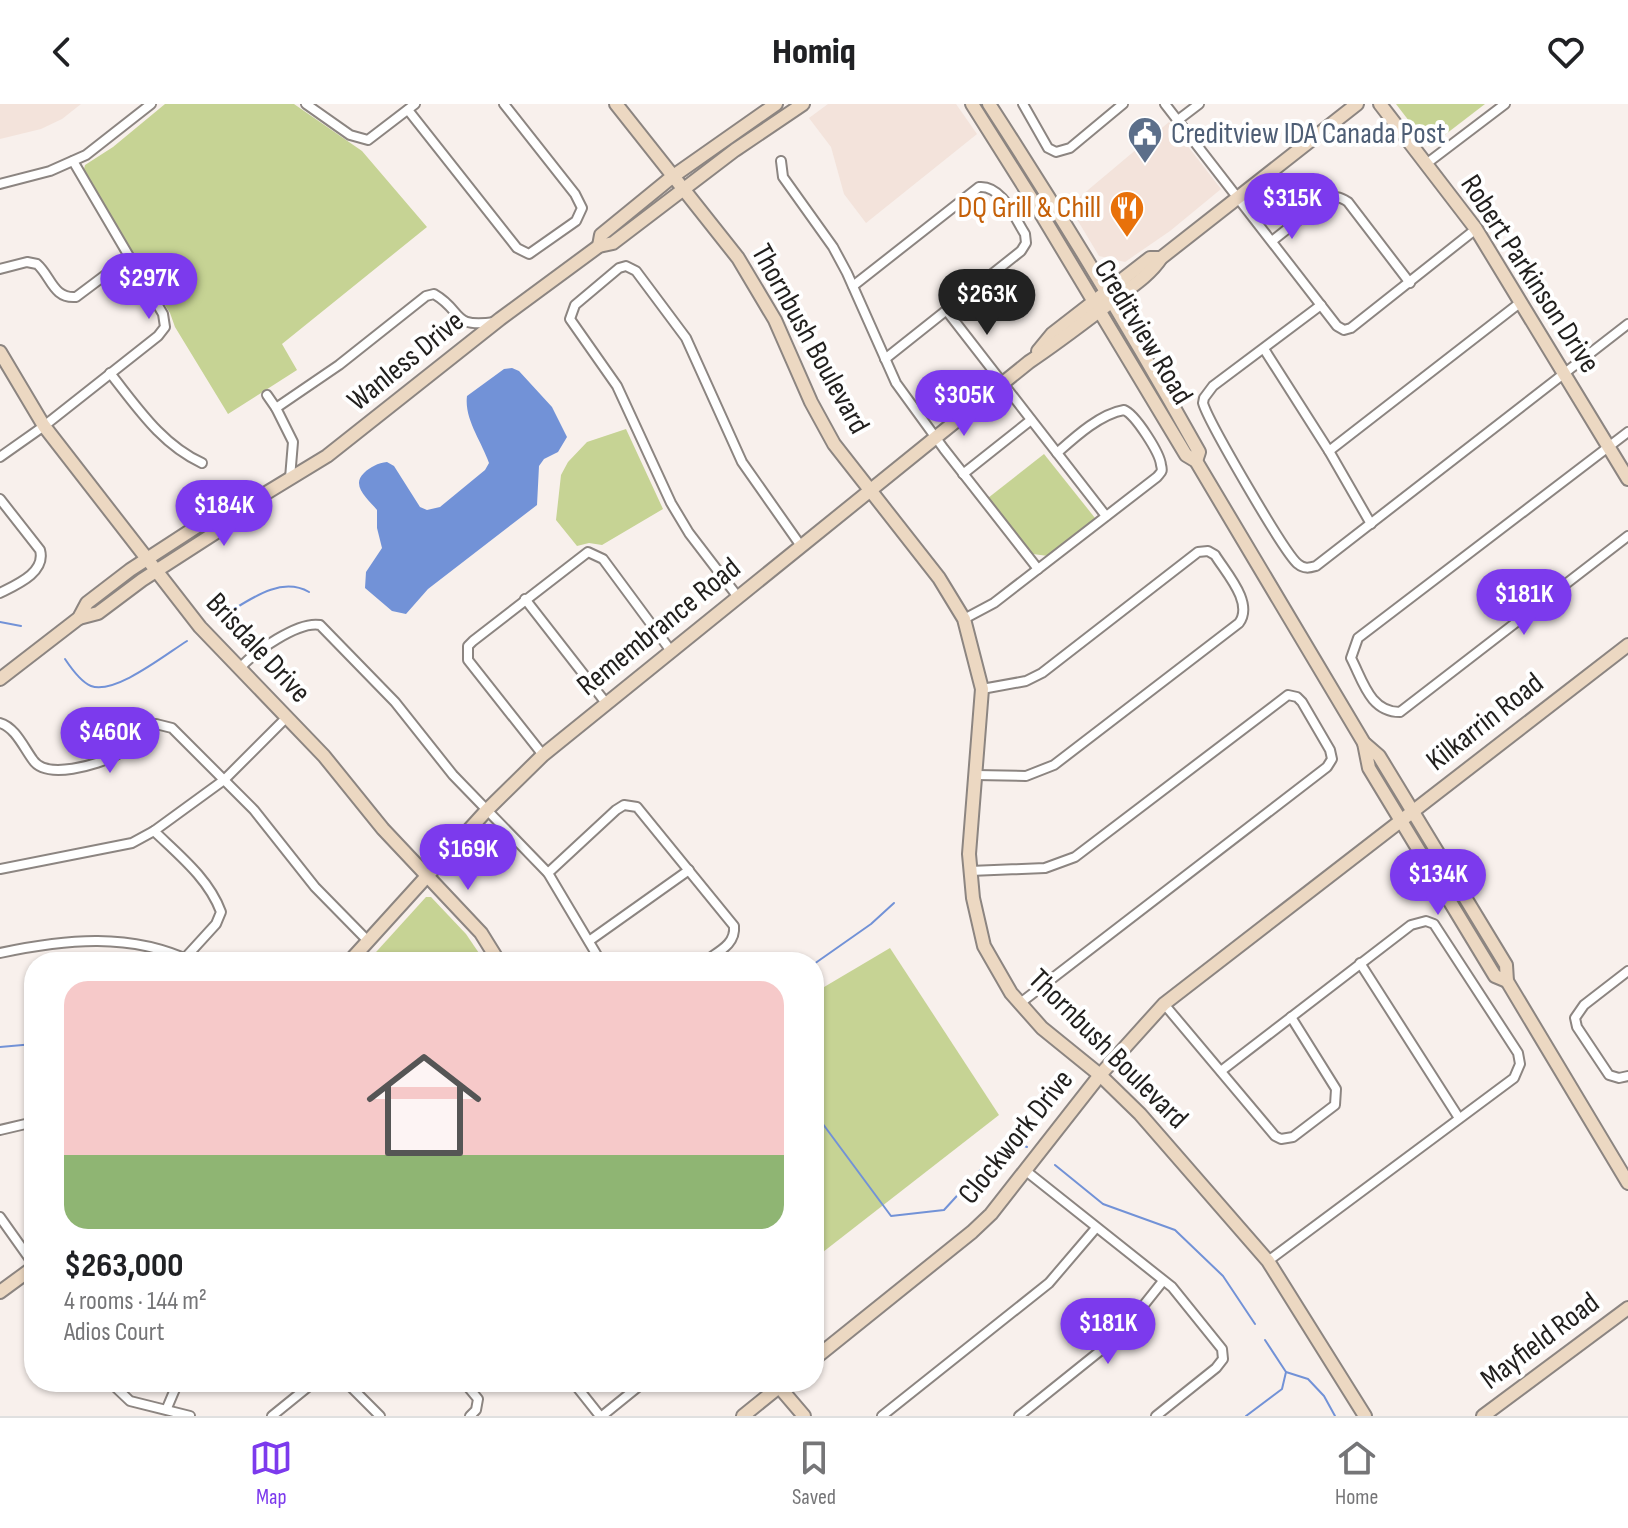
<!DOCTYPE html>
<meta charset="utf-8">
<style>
:root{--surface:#fff;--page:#f6f6f6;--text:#202124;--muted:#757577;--line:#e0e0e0;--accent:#7c3aed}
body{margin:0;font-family:"Sofia Sans Condensed",sans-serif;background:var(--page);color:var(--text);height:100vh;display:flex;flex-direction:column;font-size:30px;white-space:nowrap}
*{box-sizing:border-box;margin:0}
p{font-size:26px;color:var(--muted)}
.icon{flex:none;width:44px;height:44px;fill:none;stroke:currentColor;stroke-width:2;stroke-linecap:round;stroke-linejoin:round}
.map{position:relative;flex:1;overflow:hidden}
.sheet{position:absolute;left:24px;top:848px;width:800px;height:440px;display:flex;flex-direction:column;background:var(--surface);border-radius:32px;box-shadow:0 2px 6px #0004}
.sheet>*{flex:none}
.price{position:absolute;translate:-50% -68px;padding:0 18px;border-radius:28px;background:var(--accent);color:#fff;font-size:26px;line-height:52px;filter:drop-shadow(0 2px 4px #0008)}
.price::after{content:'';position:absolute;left:50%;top:48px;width:24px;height:18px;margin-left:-12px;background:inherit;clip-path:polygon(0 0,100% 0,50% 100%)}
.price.selected{background:#222;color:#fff}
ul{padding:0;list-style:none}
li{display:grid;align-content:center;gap:16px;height:424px;padding:0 40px}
li span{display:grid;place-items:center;height:248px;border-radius:24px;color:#555}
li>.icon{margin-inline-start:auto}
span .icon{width:144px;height:144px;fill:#fffc;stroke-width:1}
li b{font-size:34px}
header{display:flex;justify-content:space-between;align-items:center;height:104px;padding:0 40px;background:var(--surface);font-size:36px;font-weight:800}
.menu{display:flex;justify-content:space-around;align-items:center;height:112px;border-top:2px solid var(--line);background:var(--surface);font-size:22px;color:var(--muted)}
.menu a{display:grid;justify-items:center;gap:4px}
.menu .selected{color:var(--accent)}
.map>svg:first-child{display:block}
</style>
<header><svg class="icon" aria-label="back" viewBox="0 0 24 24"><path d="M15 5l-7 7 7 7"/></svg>Homiq<svg class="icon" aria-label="heart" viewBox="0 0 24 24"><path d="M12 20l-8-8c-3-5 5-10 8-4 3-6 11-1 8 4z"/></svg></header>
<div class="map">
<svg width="1628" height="1312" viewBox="0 0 1628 1312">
<rect width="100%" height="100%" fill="#f8f0ec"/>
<g fill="#f3e3db">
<path d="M0 0H81L62 15 41 25 0 35Z"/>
<path d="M828 0H956L977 30 866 119 844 90 831 43 809 14Z"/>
<path d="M1169 18 1221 85 1170 127 1125 158 1099 152 1069 102Z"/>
</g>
<g fill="#c6d394">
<path d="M165 0H294L362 47 427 123 282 240 297 266 228 310 175 223 170 209 115 122 84 65 85 61 113 43Z"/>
<path d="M1396 0H1485L1429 43Z"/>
<path d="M626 325 663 405 602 441 589 439 577 442 556 416 561 371 568 358 587 338Z"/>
<path d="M1044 350 1095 414 1048 452 1033 450 988 394Z"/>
<path d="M426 793H431L466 830 485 858H367Z"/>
<path d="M890 844 999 1011 814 1155V889Z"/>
</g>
<path fill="#7292d7" d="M512 264 519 267 552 303 567 333 558 348 544 355 539 362 537 401 428 485 406 510 392 507 365 484 366 468 382 444 377 424V406C369 396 350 382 364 369 370 363 378 359 387 358L394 362 420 403 427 406 440 403 485 366 489 359C482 338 464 315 467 292L504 265Z"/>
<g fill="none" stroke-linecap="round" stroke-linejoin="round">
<g stroke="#7292d7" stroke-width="2">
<path d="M221 513C247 498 279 471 309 488"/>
<path d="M0 518 21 522"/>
<path d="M65 555C71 564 81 578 91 582 115 591 166 550 187 537"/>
<path d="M814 860 871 820 894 799"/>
<path d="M0 943 34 940"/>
<path d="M814 1008 891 1112 944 1106 1008 1036 1027 1043"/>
<path d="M1055 1061 1103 1100 1175 1126 1223 1172 1255 1220"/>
<path d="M1265 1236 1286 1268 1308 1275 1324 1292 1335 1312"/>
<path d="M1246 1312 1282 1285 1286 1268"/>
</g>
<g stroke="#8c8581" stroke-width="12">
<g id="street">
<path d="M306 0 350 31 368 36 415 0"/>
<path d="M1023 0 1048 44 1056 48 1070 44 1123 0"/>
<path d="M1165 0 1337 222 1344 226 1351 224 1476 125"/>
<path d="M408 6 517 144 529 150 576 117 582 104 575 90 504 0"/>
<path d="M1178 16 1199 0"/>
<path d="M781 57 783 73 833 143 847 169 896 279 944 345 1038 465"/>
<path d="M1426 60 1505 0"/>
<path d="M0 80 50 67 86 51 151 0"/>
<path d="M1272 137 1325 95C1335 92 1339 92 1348 98L1410 179"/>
<path d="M0 165 27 158 37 160C51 172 53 195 76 193L128 154"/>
<path d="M853 182 979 83C1002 81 1014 113 1025 130L1026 139 1021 147 885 255"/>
<path d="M1321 201 1213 282 1204 294 1203 299C1208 317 1285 450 1298 460 1304 465 1309 464 1316 462L1628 220"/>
<path d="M946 206 1106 412"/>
<path d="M1264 245 1329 347 1371 420"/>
<path d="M110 269C137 303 161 340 202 359"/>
<path d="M267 291 276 304"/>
<path d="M1628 328 1358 534 1351 554C1363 577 1370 608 1400 608L1628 432"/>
<path d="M1329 347 1521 198"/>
<path d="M0 353 44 322 158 232 165 223 163 210 73 57"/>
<path d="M963 370 1031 316"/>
<path d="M290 374 293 338 276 304 339 261 426 192 434 190C465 208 449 224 495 218"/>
<path d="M0 395 40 446C46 468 18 480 0 489"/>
<path d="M738 493 689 429 671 399 617 282 570 215 575 201 619 164 626 162 636 167 686 234 742 358 801 442"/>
<path d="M525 495 606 599"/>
<path d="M964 515 994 499 1157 373C1161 368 1163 368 1161 361 1160 349 1135 310 1124 306 1100 310 1075 333 1057 349"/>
<path d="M239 565C254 548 298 517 320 521L395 598 453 671 548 769 601 858"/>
<path d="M0 619C15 623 24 644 33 656 46 676 98 661 116 651 131 643 141 628 156 620L172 624 254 706 315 783 368 837"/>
<path d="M543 651 468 556V542L473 537 588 448 603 455 671 547"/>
<path d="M976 671 1026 672 1054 661 1239 519C1254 499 1226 469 1215 451L1208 447 1198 448 1042 569 1026 577 982 585"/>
<path d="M154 727C179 751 209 775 221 808L216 820 185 854"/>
<path d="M0 765 132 739 154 727 224 676 287 613"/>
<path d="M970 767 1045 764 1075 753 1288 591 1297 593 1302 598 1330 646 1332 655 1327 663 1019 900"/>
<path d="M548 769 616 706 624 701 637 703 734 822C736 841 717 848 704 858"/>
<path d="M589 837 689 766"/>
<path d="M0 849C65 835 131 828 193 858"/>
<path d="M1360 859 1459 1014"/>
<path d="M1628 867 1584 901 1575 914 1577 923 1609 971 1619 974 1628 972"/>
<path d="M1164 900 1275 1032 1281 1035 1293 1033 1335 1001 1336 985 1291 913"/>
<path d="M1221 967 1411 821 1426 817 1434 820 1518 949 1520 960 1514 974 1268 1157"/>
<path d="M0 1026 34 1018"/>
<path d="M1026 1067 1172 1183 1222 1245 1223 1255 1216 1264 1156 1312"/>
<path d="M0 1113 34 1161"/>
<path d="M110 1278 130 1297 190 1312"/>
<path d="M346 1278 380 1312"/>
<path d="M464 1278 478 1295 476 1306 470 1312"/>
<path d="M573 1278 600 1312"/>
<path d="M167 1304 178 1278"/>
<path d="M272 1312 314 1278"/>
<path d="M602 1312 644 1278"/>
<path d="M882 1312 1049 1179 1096 1124"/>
<path d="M1019 1312 1120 1231 1163 1177"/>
</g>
</g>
<g stroke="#8c8581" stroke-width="16">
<g id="secondary">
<path d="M616 0 738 154 775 216 811 298 834 340 939 474 964 515 982 585 969 750 973 794 984 842 1011 889 1042 924 1100 971 1140 1010 1268 1157 1365 1312"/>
<path d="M972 0 1040 108 1186 351 1196 357 1364 639 1379 652 1506 861 1507 877 1628 1079"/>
<path d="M989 0C1063 114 1133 230 1199 348L1196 357"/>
<path d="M1380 0 1476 125 1628 375"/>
<path d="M599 142 601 131 672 73 776 0"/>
<path d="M1038 247 1052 230 1150 154H1161"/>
<path d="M0 248 44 322 200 523 324 652 383 725 481 829 499 858"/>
<path d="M79 514 98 509 142 476 235 416 240 405 327 352 500 215 599 142 613 139 735 46 803 0"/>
<path d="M0 575 79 514 87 499 130 466 230 401 240 405"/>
<path d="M1364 639 1369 664 1495 872 1507 877"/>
<path d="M349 858 487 706 543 651 1029 258C1059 238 1086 217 1115 195 1131 183 1150 171 1161 154L1357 0"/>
<path d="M0 1188 34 1163"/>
<path d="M814 1255 972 1128 991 1110 1100 971 1164 900 1628 541"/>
<path d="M775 1278 804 1312"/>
<path d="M743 1312 785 1278"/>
<path d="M1483 1312 1628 1204"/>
</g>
</g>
<use href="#street" stroke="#fff" stroke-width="8"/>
<use href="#secondary" stroke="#ecd8c2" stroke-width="12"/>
</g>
<defs>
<g id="civic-pin" transform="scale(1.8)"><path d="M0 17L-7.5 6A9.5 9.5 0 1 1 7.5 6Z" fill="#5c6f8a" stroke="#fff"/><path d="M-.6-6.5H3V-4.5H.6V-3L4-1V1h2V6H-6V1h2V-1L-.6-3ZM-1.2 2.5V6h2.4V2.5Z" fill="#fff"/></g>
<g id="restaurant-pin" transform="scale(1.8)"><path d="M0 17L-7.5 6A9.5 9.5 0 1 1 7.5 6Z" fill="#e8710a" stroke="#fff"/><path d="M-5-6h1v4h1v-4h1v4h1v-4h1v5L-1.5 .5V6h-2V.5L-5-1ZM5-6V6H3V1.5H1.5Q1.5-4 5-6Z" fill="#fff"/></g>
</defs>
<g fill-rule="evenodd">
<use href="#civic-pin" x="1145" y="30"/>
<use href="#restaurant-pin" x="1127" y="104"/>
</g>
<g text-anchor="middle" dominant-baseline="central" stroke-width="8" stroke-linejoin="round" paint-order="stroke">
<g font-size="30" fill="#4e5e75" stroke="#fff" text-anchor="start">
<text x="1171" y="30">Creditview IDA Canada Post</text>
</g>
<g font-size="30" fill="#c56008" stroke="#fff" text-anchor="end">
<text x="1101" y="104">DQ Grill &amp; Chill</text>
</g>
<g font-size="30" fill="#211f1d" stroke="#fff">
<text transform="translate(1530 170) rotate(57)">Robert Parkinson Drive</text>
<text transform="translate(1143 228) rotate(59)">Creditview Road</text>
<text transform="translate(810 235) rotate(61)">Thornbush Boulevard</text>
<text transform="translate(406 257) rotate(-39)">Wanless Drive</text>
<text transform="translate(659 523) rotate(-39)">Remembrance Road</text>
<text transform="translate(258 544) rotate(47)">Brisdale Drive</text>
<text transform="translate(1485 618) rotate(-38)">Kilkarrin Road</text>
<text transform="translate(1108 945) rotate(45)">Thornbush Boulevard</text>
<text transform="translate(1016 1033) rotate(-51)">Clockwork Drive</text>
<text transform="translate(1540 1237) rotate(-37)">Mayfield Road</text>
</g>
</g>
</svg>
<b class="price" style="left:1292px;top:137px">$315K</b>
<b class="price" style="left:149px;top:217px">$297K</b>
<b class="price selected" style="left:987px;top:233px">$263K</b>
<b class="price" style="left:964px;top:334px">$305K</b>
<b class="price" style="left:224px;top:444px">$184K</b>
<b class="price" style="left:1524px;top:533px">$181K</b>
<b class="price" style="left:110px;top:671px">$460K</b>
<b class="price" style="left:468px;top:788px">$169K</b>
<b class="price" style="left:1438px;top:813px">$134K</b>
<b class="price" style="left:1108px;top:1262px">$181K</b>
<section class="sheet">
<ul>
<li><span style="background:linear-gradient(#f6c9c9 70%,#8fb573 0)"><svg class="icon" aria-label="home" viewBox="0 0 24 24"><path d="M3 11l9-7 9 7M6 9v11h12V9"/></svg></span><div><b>$263,000</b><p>4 rooms · 144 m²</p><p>Adios Court</p></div></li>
</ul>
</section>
</div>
<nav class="menu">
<a class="selected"><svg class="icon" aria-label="map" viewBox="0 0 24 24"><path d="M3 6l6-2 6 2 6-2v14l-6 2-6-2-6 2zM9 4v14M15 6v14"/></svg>Map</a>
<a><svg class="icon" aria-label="saved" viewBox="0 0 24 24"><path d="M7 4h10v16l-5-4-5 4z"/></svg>Saved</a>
<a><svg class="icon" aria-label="home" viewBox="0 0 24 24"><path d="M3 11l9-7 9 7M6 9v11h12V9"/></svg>Home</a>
</nav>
